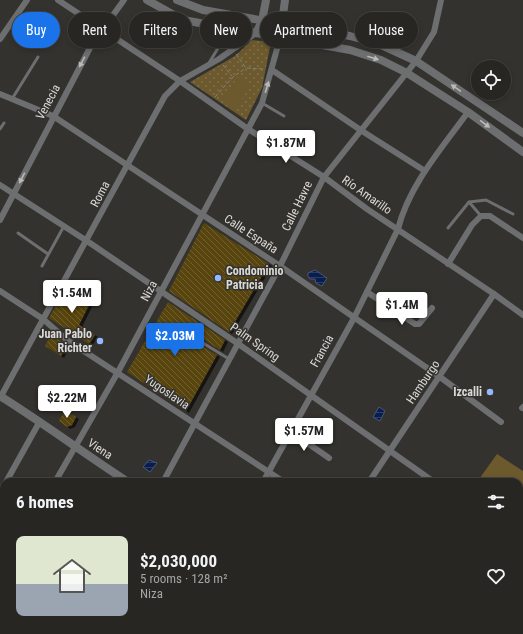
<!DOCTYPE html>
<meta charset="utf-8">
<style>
:root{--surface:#272622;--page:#2f2e2a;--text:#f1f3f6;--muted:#a4a5a5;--line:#434340;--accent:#1a73e8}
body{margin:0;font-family:"Roboto Condensed",sans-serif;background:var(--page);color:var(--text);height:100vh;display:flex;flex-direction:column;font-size:15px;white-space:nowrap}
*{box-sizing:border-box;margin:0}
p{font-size:13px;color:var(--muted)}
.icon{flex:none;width:22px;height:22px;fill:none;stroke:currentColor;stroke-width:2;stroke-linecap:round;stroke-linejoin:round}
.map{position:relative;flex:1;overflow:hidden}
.side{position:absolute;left:0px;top:478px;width:523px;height:156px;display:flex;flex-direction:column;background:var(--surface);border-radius:12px 12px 0 0;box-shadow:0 2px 6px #0003,0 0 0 1px var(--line)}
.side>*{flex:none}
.banner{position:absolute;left:12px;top:12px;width:499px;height:36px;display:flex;gap:8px}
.tools{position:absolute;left:471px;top:60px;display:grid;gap:8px}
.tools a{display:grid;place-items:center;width:40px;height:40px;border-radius:50%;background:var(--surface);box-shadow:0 2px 6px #0003,0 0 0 1px var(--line);font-size:20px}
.price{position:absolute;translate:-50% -34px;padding:0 9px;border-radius:4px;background:#fff;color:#222;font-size:13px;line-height:26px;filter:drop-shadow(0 1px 2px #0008)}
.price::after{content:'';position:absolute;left:50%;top:24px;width:12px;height:9px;margin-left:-6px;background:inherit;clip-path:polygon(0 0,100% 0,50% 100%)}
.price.selected{background:var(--accent);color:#fff}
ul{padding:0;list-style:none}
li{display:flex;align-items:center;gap:12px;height:100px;padding:0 16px}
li+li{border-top:1px solid var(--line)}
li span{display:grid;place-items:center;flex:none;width:112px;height:80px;border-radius:8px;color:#555}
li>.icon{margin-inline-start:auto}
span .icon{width:48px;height:48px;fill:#fffc;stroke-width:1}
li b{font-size:17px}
h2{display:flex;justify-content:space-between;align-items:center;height:48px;padding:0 16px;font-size:17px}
.tag{padding:0 14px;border-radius:18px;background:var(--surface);box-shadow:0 2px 6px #0003,0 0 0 1px var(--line);font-size:14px;line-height:36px}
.tag.selected{background:var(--accent);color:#fff}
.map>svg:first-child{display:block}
</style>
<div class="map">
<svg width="523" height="634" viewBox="0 0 523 634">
<defs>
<pattern id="green-dots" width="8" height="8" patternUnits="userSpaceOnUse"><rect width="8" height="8" fill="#6c592d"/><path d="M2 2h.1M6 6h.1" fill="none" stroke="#80704b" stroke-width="1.8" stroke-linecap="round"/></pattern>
<pattern id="water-rules" width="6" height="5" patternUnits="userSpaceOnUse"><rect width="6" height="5" fill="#0a1e4d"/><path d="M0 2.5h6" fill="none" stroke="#2d3e66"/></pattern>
<pattern id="building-back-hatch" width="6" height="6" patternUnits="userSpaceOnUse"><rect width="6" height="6" fill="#594510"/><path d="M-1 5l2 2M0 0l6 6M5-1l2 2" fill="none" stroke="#705f32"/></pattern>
<filter id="shadow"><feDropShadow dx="3" dy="2" stdDeviation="0" flood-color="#0009"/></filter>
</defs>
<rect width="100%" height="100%" fill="#34322e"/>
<path fill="url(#green-dots)" d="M252 40 271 42 262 88 246 120 190 82 235 56Z"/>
<g fill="#6c592d">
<path d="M238 77 251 85 235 109 222 100Z"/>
<path d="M497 454 523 471V514L519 511V482H477Z"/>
</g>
<g fill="url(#water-rules)" stroke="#495676">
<path d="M315 270 327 278 322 286 316 283 315 279H310L308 276V273Z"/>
<path d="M379 407 385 411 380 421 373 417Z"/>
<path d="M149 460 157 463 150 472 143 467Z"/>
</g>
<g fill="url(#building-back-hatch)" filter="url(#shadow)">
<path d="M204 223 269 264 229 332 169 291Z"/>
<path d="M66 287 90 303 79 325 95 335 89 344 49 318Z"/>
<path d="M168 302 225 340 220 350 187 329 182 331 183 335 217 355 186 411 127 372Z"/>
<path d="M52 333 67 345 61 356 45 346Z"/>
<path d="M65 410 76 417 72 425 67 427 59 421Z"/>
</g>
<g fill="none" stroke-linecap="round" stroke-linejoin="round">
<g stroke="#84827f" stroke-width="1" stroke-dasharray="4 2" stroke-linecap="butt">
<path d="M236 54 246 68 264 69"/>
<path d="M223 65 232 76"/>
<path d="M215 97 233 77 246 68"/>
<path d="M138 630 145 634"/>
<path d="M161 634 163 630"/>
</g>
<g stroke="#6d6e70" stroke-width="3">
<path d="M209 63 229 30"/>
<path d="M12 99 38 57"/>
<path d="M262 103 284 116"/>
<path d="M0 129 4 123"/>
<path d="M469 202 486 200 513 214"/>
<path d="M448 228 469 202 481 216"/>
<path d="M18 233 48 254"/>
<path d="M42 266 64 226"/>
<path d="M185 332 229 359"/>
</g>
<g stroke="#6d6e70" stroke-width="6">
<path d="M58 0 180 81 248 129 324 177 367 209 494 294 523 315"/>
<path d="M0 39 27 0"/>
<path d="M272 70 362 131 425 171"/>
<path d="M0 94 53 116 280 266 440 377 501 422"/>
<path d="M0 185 87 241 237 343 434 482"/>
<path d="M0 220 92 44 124 0"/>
<path d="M448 264 472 225 481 216H490L523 238"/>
<path d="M0 291 43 319 67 340 284 482"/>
<path d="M367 292 415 324H419L432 308"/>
<path d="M0 398 165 96 180 81 219 59 256 33"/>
<path d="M522 408 523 407"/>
<path d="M290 431 329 458"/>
<path d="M6 482 40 421"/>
<path d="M55 482 118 372 262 103 280 38"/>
<path d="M163 482 280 266 324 177 416 61 434 32 441 0"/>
<path d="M263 482 354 318 398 229C409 185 442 148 468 112"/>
<path d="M369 482 494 294"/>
<path d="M0 560 4 563"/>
<path d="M0 583 4 576"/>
<path d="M224 630 230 634"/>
<path d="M83 634 85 630"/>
<path d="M185 634 187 630"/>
</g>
<g stroke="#6d6e70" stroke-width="8">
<path d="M147 0 183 20 350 50 381 60 407 73 468 112 523 152"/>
<path d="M177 0 203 10 350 36 379 44 416 61 523 133"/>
<path d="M256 33 262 21 266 0"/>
<path d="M280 38 285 0"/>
<path d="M0 396C43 423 85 454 128 482"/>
<path d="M344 630 349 634"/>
</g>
</g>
<defs><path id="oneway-solid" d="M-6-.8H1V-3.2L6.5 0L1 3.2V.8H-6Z"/></defs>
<g fill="#babab8">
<use href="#oneway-solid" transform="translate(373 58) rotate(18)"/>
<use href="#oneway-solid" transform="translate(82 62) rotate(118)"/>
<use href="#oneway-solid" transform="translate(267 87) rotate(-73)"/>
<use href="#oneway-solid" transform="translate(456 88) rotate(-146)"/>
<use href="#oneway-solid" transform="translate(485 124) rotate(36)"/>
<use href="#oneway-solid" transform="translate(22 178) rotate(117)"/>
</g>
<g fill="#94b7fd" stroke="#34322e" stroke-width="1.5">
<circle cx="218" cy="278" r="4"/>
<circle cx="100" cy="341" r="4"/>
<circle cx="490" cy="392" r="4"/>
</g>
<g text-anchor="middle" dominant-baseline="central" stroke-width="3" stroke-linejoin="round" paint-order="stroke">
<g font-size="12" fill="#dbdad7" stroke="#34322e">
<text transform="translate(48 102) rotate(-62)">Venecia</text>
<text transform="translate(100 194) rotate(-62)">Roma</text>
<text transform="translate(367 195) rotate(35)">Río Amarillo</text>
<text transform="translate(297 206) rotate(-64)">Calle Havre</text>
<text transform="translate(251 234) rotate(33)">Calle España</text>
<text transform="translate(149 291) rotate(-62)">Niza</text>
<text transform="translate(255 342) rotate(35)">Palm Spring</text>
<text transform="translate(322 351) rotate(-61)">Francia</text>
<text transform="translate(423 382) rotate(-56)">Hamburgo</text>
<text transform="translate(167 392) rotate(34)">Yugoslavia</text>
<text transform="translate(100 449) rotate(33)">Viena</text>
</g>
<g font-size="12" font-weight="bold" fill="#dbdad7" stroke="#34322e" text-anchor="end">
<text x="226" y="271" text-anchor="start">Condominio<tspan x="226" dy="14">Patricia</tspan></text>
<text x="92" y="334">Juan Pablo<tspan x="92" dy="14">Richter</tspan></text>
<text x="482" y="392">Izcalli</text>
</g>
</g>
</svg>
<div class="tools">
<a><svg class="icon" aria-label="locate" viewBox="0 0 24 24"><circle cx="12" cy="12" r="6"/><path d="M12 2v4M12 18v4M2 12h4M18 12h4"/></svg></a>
</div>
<b class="price" style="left:286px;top:164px">$1.87M</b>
<b class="price" style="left:72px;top:314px">$1.54M</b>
<b class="price" style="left:402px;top:326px">$1.4M</b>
<b class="price selected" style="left:175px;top:357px">$2.03M</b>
<b class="price" style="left:67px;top:419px">$2.22M</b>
<b class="price" style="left:304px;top:452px">$1.57M</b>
<div class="banner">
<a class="tag selected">Buy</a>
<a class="tag">Rent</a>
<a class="tag">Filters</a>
<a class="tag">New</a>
<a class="tag">Apartment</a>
<a class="tag">House</a>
</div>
<section class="side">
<h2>6 homes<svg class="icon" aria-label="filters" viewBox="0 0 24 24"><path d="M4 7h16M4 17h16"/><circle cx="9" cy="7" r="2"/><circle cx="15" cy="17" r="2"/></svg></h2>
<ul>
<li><span style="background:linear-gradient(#dfe7d0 60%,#9aa5b1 0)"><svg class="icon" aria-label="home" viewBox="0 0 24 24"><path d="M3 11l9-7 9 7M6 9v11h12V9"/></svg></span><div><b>$2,030,000</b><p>5 rooms · 128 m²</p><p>Niza</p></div><svg class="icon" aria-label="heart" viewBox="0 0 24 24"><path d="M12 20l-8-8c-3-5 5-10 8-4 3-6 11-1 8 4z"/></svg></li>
</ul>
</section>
</div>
